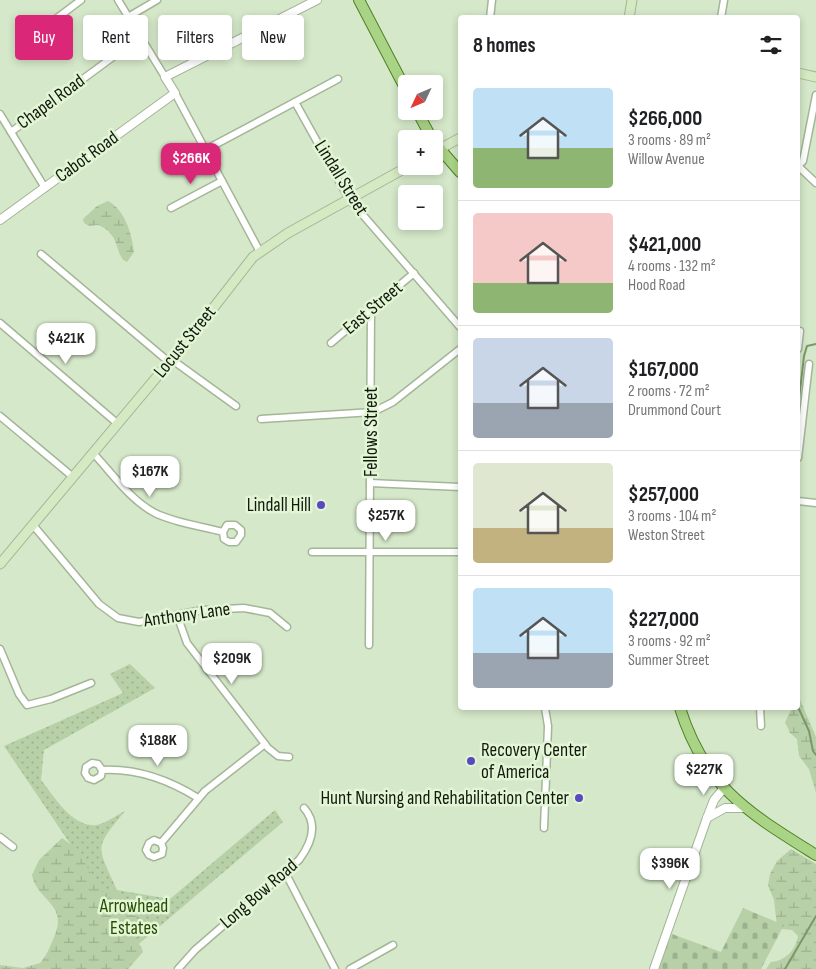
<!DOCTYPE html>
<meta charset="utf-8">
<style>
:root{--surface:#fff;--page:#f6f6f6;--text:#202124;--muted:#757577;--line:#e0e0e0;--accent:#db2777}
body{margin:0;font-family:"Sofia Sans Condensed",sans-serif;background:var(--page);color:var(--text);height:100vh;display:flex;flex-direction:column;font-size:19px;white-space:nowrap}
*{box-sizing:border-box;margin:0}
p{font-size:16px;color:var(--muted)}
.icon{flex:none;width:28px;height:28px;fill:none;stroke:currentColor;stroke-width:2;stroke-linecap:round;stroke-linejoin:round}
.map{position:relative;flex:1;overflow:hidden}
.drawer{position:absolute;left:458px;top:15px;width:342px;height:695px;display:flex;flex-direction:column;background:var(--surface);border-radius:5px;box-shadow:0 2px 8px #0003}
.drawer>*{flex:none}
.hud{position:absolute;left:15px;top:15px;width:368px;height:45px;display:flex;gap:10px}
.needle{width:32px;rotate:226deg}
.fabs{position:absolute;left:398px;top:75px;display:grid;gap:10px}
.fabs a{display:grid;place-items:center;width:45px;height:45px;border-radius:5px;background:var(--surface);box-shadow:0 2px 8px #0003;font-size:25px}
.price{position:absolute;translate:-50% -42px;padding:0 11px;border-radius:10px;background:#fff;color:#222;font-size:16px;line-height:32px;filter:drop-shadow(0 1px 2px #0008)}
.price::after{content:'';position:absolute;left:50%;top:30px;width:15px;height:11px;margin-left:-8px;background:inherit;clip-path:polygon(0 0,100% 0,50% 100%)}
.price.current{background:var(--accent);color:#fff}
ul{padding:0;list-style:none}
li{display:flex;align-items:center;gap:15px;height:125px;padding:0 15px}
li+li{border-top:1px solid var(--line)}
li span{display:grid;place-items:center;flex:none;width:140px;height:100px;border-radius:5px;color:#555}
li>.icon{margin-inline-start:auto}
span .icon{width:60px;height:60px;fill:#fffc;stroke-width:1}
li b{font-size:21px}
h2{display:flex;justify-content:space-between;align-items:center;height:60px;padding:0 15px;font-size:21px}
.tag{padding:0 18px;border-radius:5px;background:var(--surface);box-shadow:0 2px 8px #0003;font-size:18px;line-height:45px}
.tag.current{background:var(--accent);color:#fff}
.map>svg:first-child{display:block}
</style>
<div class="map">
<svg width="816" height="969" viewBox="0 0 816 969">
<defs>
<pattern id="grass-dots" width="8" height="8" patternUnits="userSpaceOnUse" patternTransform="scale(1.25)"><rect width="8" height="8" fill="#b7d0a7"/><path d="M2 2h.1M6 6h.1" fill="none" stroke="#9cb28f" stroke-width="1.8" stroke-linecap="round"/></pattern>
<pattern id="wetland-marsh" width="20" height="14" patternUnits="userSpaceOnUse" patternTransform="scale(1.25)"><rect width="20" height="14" fill="#b7d0a7"/><path d="M1 5h8M5 5V1M11 12h8M15 12V8" fill="none" stroke="#9cb28f"/></pattern>
<pattern id="cemetery-stones" width="16" height="16" patternUnits="userSpaceOnUse" patternTransform="scale(1.25)"><rect width="16" height="16" fill="#b7d0a7"/><path d="M2 7V4a2 2 0 0 1 4 0v3zM10 15v-3a2 2 0 0 1 4 0v3z" fill="#9cb28f"/></pattern>
</defs>
<rect width="100%" height="100%" fill="#d5e8c9"/>
<path fill="url(#grass-dots)" d="M130 664 155 688 44 750 41 780C54 796 72 828 97 825 106 823 117 815 125 811 93 850 97 845 117 890L170 899 275 810 283 822 127 954 73 848 4 746 123 693 110 674Z"/>
<g fill="url(#wetland-marsh)">
<path d="M108 201C125 210 132 234 134 252L127 262C114 257 122 234 98 225L89 226 84 223 83 219 97 206Z"/>
<path d="M798 695 816 737V793L809 769 799 756 797 739 790 733 785 722 792 708H798Z"/>
<path d="M62 838 76 848 102 892C112 887 115 890 123 898 136 910 141 921 131 937L141 946 143 952 128 969H0V965L23 968 40 963C45 958 49 949 52 942 72 904 37 902 32 875L39 860Z"/>
<path d="M791 849 816 864V969H766L771 962C785 961 796 950 798 936L792 930 782 929 777 926 774 900 768 885 770 874 777 861Z"/>
</g>
<path fill="url(#cemetery-stones)" d="M743 908 784 925 761 969H658L672 934 721 952Z"/>
<g fill="none" stroke-linecap="round" stroke-linejoin="round">
<g stroke="#7c986a" stroke-width="2">
<path d="M798 408 804 356 807 346 816 344"/>
<path d="M798 707 809 731 813 751 816 755"/>
<path d="M785 969 816 916"/>
</g>
<g stroke="#a4b698" stroke-width="9">
<g id="minor">
<path d="M118 0 165 77"/>
<path d="M128 17 157 0"/>
<path d="M490 18 492 0"/>
<path d="M721 18 724 0"/>
<path d="M198 30 211 54"/>
<path d="M21 45 81 0"/>
<path d="M175 93 260 252"/>
<path d="M295 102 338 79"/>
<path d="M0 114 45 188"/>
<path d="M11 132 140 37"/>
<path d="M205 150 295 102 349 199 460 327"/>
<path d="M798 166 803 161 816 95"/>
<path d="M798 166 816 183"/>
<path d="M171 208 222 181"/>
<path d="M41 254 169 362"/>
<path d="M0 323 118 424"/>
<path d="M798 331H800L798 349"/>
<path d="M331 343 414 273"/>
<path d="M171 359 236 406"/>
<path d="M0 416 73 477"/>
<path d="M261 419 373 412 393 402 460 349"/>
<path d="M93 453C112 473 130 500 155 513 175 523 201 526 223 532L224 539 229 542H236L241 535V530L235 525H227L223 532"/>
<path d="M798 458 809 364"/>
<path d="M370 483 460 487"/>
<path d="M798 501 816 503"/>
<path d="M33 525 99 604 118 618 139 622 203 610 244 608 270 613 287 627"/>
<path d="M312 552H460"/>
<path d="M177 615 187 643 268 748 278 756 289 757"/>
<path d="M369 645 371 310"/>
<path d="M0 649 19 694 27 705 51 699 91 683"/>
<path d="M760 708 761 726"/>
<path d="M102 770 98 764 92 763 86 767 85 773 88 778 94 780 101 776 102 770C137 768 169 780 198 798"/>
<path d="M544 828 548 726 545 708"/>
<path d="M0 837 13 847"/>
<path d="M161 843 163 848 162 854 154 857 149 855 146 850 149 843 154 840 161 843 205 791 265 744"/>
<path d="M285 872 335 969"/>
<path d="M178 969 195 950 299 860C311 844 319 825 304 808"/>
<path d="M350 969 393 945"/>
</g>
</g>
<g stroke="#a4b698" stroke-width="10">
<g id="tertiary">
<path d="M0 220 175 93 165 77 317 0"/>
<path d="M707 818 725 808H744"/>
<path d="M654 969 707 818 714 800 724 788"/>
</g>
</g>
<g stroke="#a4b698" stroke-width="11">
<g id="secondary">
<path d="M629 18 632 0"/>
<path d="M798 73 816 77"/>
<path d="M434 152 460 138"/>
<path d="M0 564 197 329 253 257 288 233 409 166"/>
</g>
</g>
<g stroke="#518026" stroke-width="12">
<g id="primary">
<path d="M359 0 406 90"/>
<path d="M417 111 432 139"/>
<path d="M434 142 460 172"/>
<path d="M680 708C705 788 749 813 816 855"/>
</g>
</g>
<use href="#minor" stroke="#fff" stroke-width="6"/>
<use href="#tertiary" stroke="#fff" stroke-width="8"/>
<use href="#secondary" stroke="#d5e9c2" stroke-width="9"/>
<use href="#primary" stroke="#aad485" stroke-width="10"/>
</g>
<g fill="#5849c1" stroke="#e2f6d6" stroke-width="2">
<circle cx="321" cy="505" r="5"/>
<circle cx="471" cy="761" r="5"/>
<circle cx="579" cy="798" r="5"/>
</g>
<g text-anchor="middle" dominant-baseline="central" stroke-width="5" stroke-linejoin="round" paint-order="stroke">
<g font-size="19" fill="#13190e" stroke="#e2f6d6">
<text transform="translate(51 102) rotate(-36)">Chapel Road</text>
<text transform="translate(87 157) rotate(-36)">Cabot Road</text>
<text transform="translate(341 178) rotate(58)">Lindall Street</text>
<text transform="translate(373 308) rotate(-40)">East Street</text>
<text transform="translate(185 342) rotate(-51)">Locust Street</text>
<text transform="translate(371 432) rotate(-90)">Fellows Street</text>
<text transform="translate(187 615) rotate(-8)">Anthony Lane</text>
<text transform="translate(259 894) rotate(-41)">Long Bow Road</text>
</g>
<g font-size="19" fill="#13190e" stroke="#e2f6d6" text-anchor="end">
<text x="311" y="505">Lindall Hill</text>
<text x="481" y="750" text-anchor="start">Recovery Center<tspan x="481" dy="22">of America</tspan></text>
<text x="569" y="798">Hunt Nursing and Rehabilitation Center</text>
</g>
<g font-size="19" fill="#284b02" stroke="#e2f6d6">
<text x="134" y="906">Arrowhead<tspan x="134" dy="22">Estates</tspan></text>
</g>
</g>
</svg>
<div class="fabs">
<a><svg class="needle" viewBox="-14 -14 28 28"><path d="M0-13l5 13h-10z" fill="#e53935"/><path d="M0 13l5-13h-10z" fill="#757577"/></svg></a>
<a>+</a>
<a>−</a>
</div>
<b class="price current" style="left:191px;top:185px">$266K</b>
<b class="price" style="left:66px;top:365px">$421K</b>
<b class="price" style="left:150px;top:498px">$167K</b>
<b class="price" style="left:386px;top:542px">$257K</b>
<b class="price" style="left:232px;top:685px">$209K</b>
<b class="price" style="left:158px;top:767px">$188K</b>
<b class="price" style="left:704px;top:796px">$227K</b>
<b class="price" style="left:670px;top:890px">$396K</b>
<div class="hud">
<a class="tag current">Buy</a>
<a class="tag">Rent</a>
<a class="tag">Filters</a>
<a class="tag">New</a>
</div>
<section class="drawer">
<h2>8 homes<svg class="icon" aria-label="filters" viewBox="0 0 24 24"><path d="M4 7h16M4 17h16"/><circle cx="9" cy="7" r="2"/><circle cx="15" cy="17" r="2"/></svg></h2>
<ul>
<li><span style="background:linear-gradient(#bfe0f5 60%,#8fb573 0)"><svg class="icon" aria-label="home" viewBox="0 0 24 24"><path d="M3 11l9-7 9 7M6 9v11h12V9"/></svg></span><div><b>$266,000</b><p>3 rooms · 89 m²</p><p>Willow Avenue</p></div></li>
<li><span style="background:linear-gradient(#f6c9c9 70%,#8fb573 0)"><svg class="icon" aria-label="home" viewBox="0 0 24 24"><path d="M3 11l9-7 9 7M6 9v11h12V9"/></svg></span><div><b>$421,000</b><p>4 rooms · 132 m²</p><p>Hood Road</p></div></li>
<li><span style="background:linear-gradient(#c9d6e8 65%,#9aa5b1 0)"><svg class="icon" aria-label="home" viewBox="0 0 24 24"><path d="M3 11l9-7 9 7M6 9v11h12V9"/></svg></span><div><b>$167,000</b><p>2 rooms · 72 m²</p><p>Drummond Court</p></div></li>
<li><span style="background:linear-gradient(#dfe7d0 65%,#c2b280 0)"><svg class="icon" aria-label="home" viewBox="0 0 24 24"><path d="M3 11l9-7 9 7M6 9v11h12V9"/></svg></span><div><b>$257,000</b><p>3 rooms · 104 m²</p><p>Weston Street</p></div></li>
<li><span style="background:linear-gradient(#bfe0f5 65%,#9aa5b1 0)"><svg class="icon" aria-label="home" viewBox="0 0 24 24"><path d="M3 11l9-7 9 7M6 9v11h12V9"/></svg></span><div><b>$227,000</b><p>3 rooms · 92 m²</p><p>Summer Street</p></div></li>
</ul>
</section>
</div>
